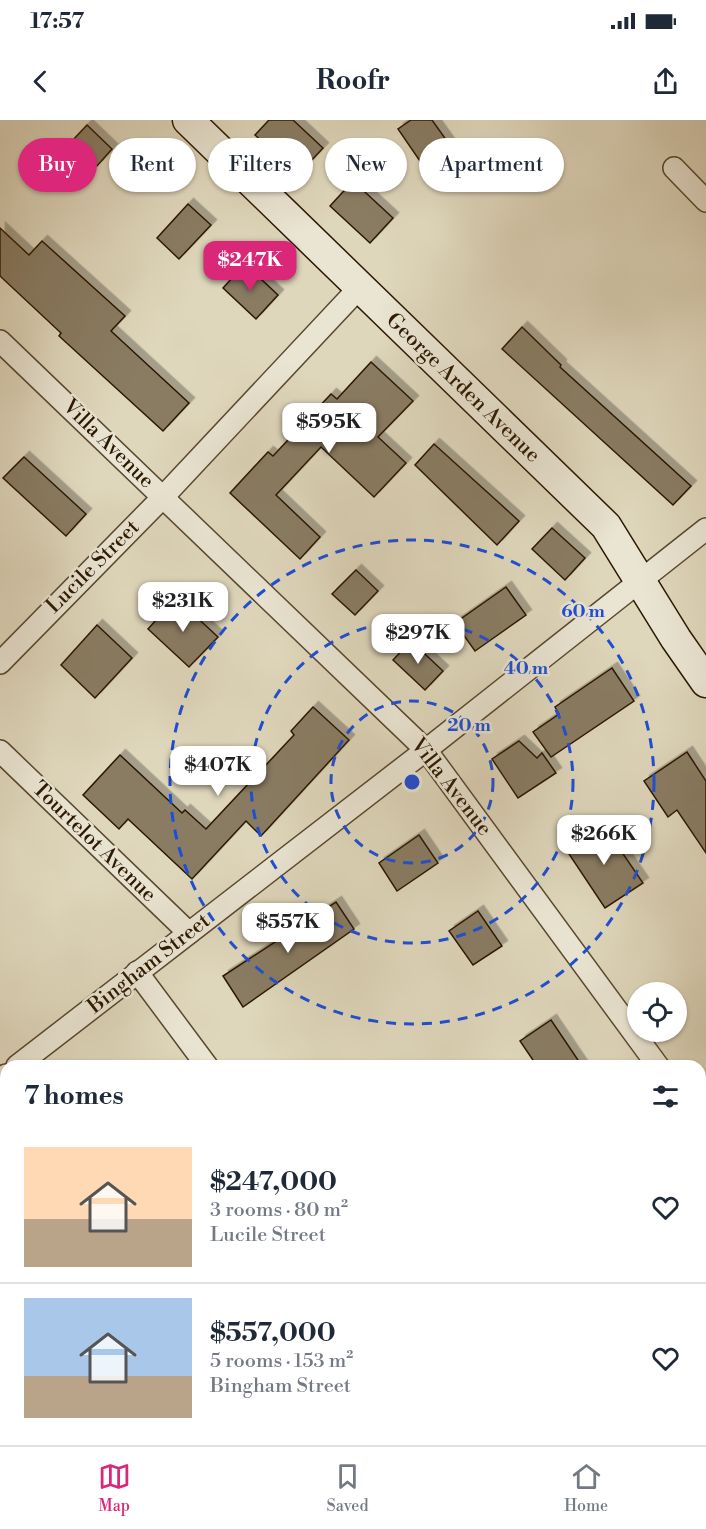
<!DOCTYPE html>
<meta charset="utf-8">
<style>
:root{--surface:#fff;--page:#f6f6f7;--text:#1f2937;--muted:#747a83;--line:#e0e1e3;--accent:#db2777}
body{margin:0;font-family:"Libre Bodoni",serif;background:var(--page);color:var(--text);height:100vh;display:flex;flex-direction:column;font-size:22px;white-space:nowrap}
*{box-sizing:border-box;margin:0}
p{font-size:20px;color:var(--muted)}
.icon{flex:none;width:33px;height:33px;fill:none;stroke:currentColor;stroke-width:2;stroke-linecap:round;stroke-linejoin:round}
.map{position:relative;flex:1;overflow:hidden}
.side{position:absolute;left:0px;top:940px;width:706px;height:386px;display:flex;flex-direction:column;background:var(--surface);border-radius:18px 18px 0 0;box-shadow:0 2px 4px #0004}
.side>*{flex:none}
.hud{position:absolute;left:18px;top:18px;width:670px;height:54px;display:flex;gap:12px}
.tools{position:absolute;left:627px;top:862px;display:grid;gap:12px}
.tools a{display:grid;place-items:center;width:60px;height:60px;border-radius:50%;background:var(--surface);box-shadow:0 2px 4px #0004;font-size:30px}
.price{position:absolute;translate:-50% -51px;padding:0 14px;border-radius:12px;background:#fff;color:#222;font-size:20px;line-height:39px;filter:drop-shadow(0 2px 3px #0008)}
.price::after{content:'';position:absolute;left:50%;top:36px;width:18px;height:14px;margin-left:-9px;background:inherit;clip-path:polygon(0 0,100% 0,50% 100%)}
.price.current{background:var(--accent);color:#fff}
ul{padding:0;list-style:none}
li{display:flex;align-items:center;gap:18px;height:150px;padding:0 24px}
li+li{border-top:2px solid var(--line)}
li span{display:grid;place-items:center;flex:none;width:168px;height:120px;border-radius:0px;color:#555}
li>.icon{margin-inline-start:auto}
span .icon{width:72px;height:72px;fill:#fffc;stroke-width:1}
li b{font-size:26px}
h2{display:flex;justify-content:space-between;align-items:center;height:72px;padding:0 24px;font-size:26px}
.tag{padding:0 21px;border-radius:27px;background:var(--surface);box-shadow:0 2px 4px #0004;font-size:21px;line-height:54px}
.tag.current{background:var(--accent);color:#fff}
.status{display:flex;justify-content:space-between;align-items:center;height:42px;padding:0 30px;background:var(--surface);direction:ltr}
.status svg{height:16px;fill:currentColor}
header{display:flex;justify-content:space-between;align-items:center;height:78px;padding:0 24px;background:var(--surface);font-size:27px;font-weight:700}
.menu{display:flex;justify-content:space-around;align-items:center;height:84px;border-top:2px solid var(--line);background:var(--surface);font-size:16px;color:var(--muted)}
.menu a{display:grid;justify-items:center;gap:3px}
.menu .current{color:var(--accent)}
.map>svg:first-child{display:block}
</style>
<div class="status"><b>17:57</b><svg viewBox="0 0 49 12"><path d="M0 12V9h3v3zM5 12V6h3v6zM10 12V3h3v9zM15 12V0h3v12zM26 1h20v11H26zM47 4h2v5h-2z"/></svg></div>
<header><svg class="icon" aria-label="back" viewBox="0 0 24 24"><path d="M15 5l-7 7 7 7"/></svg>Roofr<svg class="icon" aria-label="share" viewBox="0 0 24 24"><path d="M12 15V3M7 8l5-5 5 5M5 13v7h14v-7"/></svg></header>
<div class="map">
<svg width="706" height="1325" viewBox="0 0 706 1325">
<defs>
<filter id="shadow"><feDropShadow dx="5.5" dy="-5.5" stdDeviation="0" flood-color="#0004"/></filter>
</defs>
<rect width="100%" height="100%" fill="#dfd7bc"/>
<filter id="stains"><feTurbulence type="fractalNoise" baseFrequency=".00333" numOctaves="4"/><feColorMatrix values="0 0 0 0 .2 0 0 0 0 .09 0 0 0 0 .02 0 0 0 .5 -.17"/></filter>
<radialGradient id="worn" r=".72"><stop offset=".6" stop-color="#630" stop-opacity="0"/><stop offset="1" stop-color="#630" stop-opacity=".3"/></radialGradient>
<g fill="#897b63" stroke="#2b1802" stroke-width="1.5" filter="url(#shadow)">
<path d="M269 0H293L323 28 298 55 255 15Z"/>
<path d="M411 0H432L452 28 424 47 398 9Z"/>
<path d="M87 5 112 29 97 46 71 22Z"/>
<path d="M353 61 393 98 370 123 330 86Z"/>
<path d="M188 84 211 105 179 139 157 118Z"/>
<path d="M0 108 29 135 42 121 125 196 111 211 189 283 163 311 59 216 61 213 0 156Z"/>
<path d="M245 144 278 175 256 199 223 168Z"/>
<path d="M522 207 561 245 560 247 691 366 673 385 502 229Z"/>
<path d="M371 242 413 281 378 317 406 343 374 377 321 327 276 375 320 417 300 439 230 373 268 332 273 336 331 274 337 279Z"/>
<path d="M434 324 519 401 497 425 415 345Z"/>
<path d="M24 337 86 394 66 416 3 358Z"/>
<path d="M552 408 585 438 565 460 532 429Z"/>
<path d="M356 450 378 471 355 495 332 474Z"/>
<path d="M506 467 526 495 475 531 455 503Z"/>
<path d="M176 478 218 517 189 547 148 509Z"/>
<path d="M97 505 132 538 95 578 61 545Z"/>
<path d="M411 521 443 551 425 570 393 540Z"/>
<path d="M612 548 634 581 551 637 533 612 559 594 555 587Z"/>
<path d="M313 587 349 620 261 716 246 701 192 759 128 699 119 709 83 675 120 635 182 693 185 690 206 709 294 615 291 611Z"/>
<path d="M519 621 537 638 542 633 556 653 518 678 492 639Z"/>
<path d="M687 632 706 661V733L677 690 668 697 644 661Z"/>
<path d="M602 703 643 763 605 788 565 728Z"/>
<path d="M419 715 438 743 397 771 379 743Z"/>
<path d="M336 782 354 809 243 887 223 856Z"/>
<path d="M478 791 502 826 473 845 449 811Z"/>
<path d="M551 900 582 946H537L520 921Z"/>
</g>
<g fill="none" stroke-linecap="round" stroke-linejoin="round">
<g stroke="#584830" stroke-width="24">
<g id="street">
<path d="M674 48 706 81"/>
<path d="M0 221 426 630 658 946"/>
<path d="M0 543 163 377 359 168"/>
<path d="M0 631 189 813"/>
<path d="M137 852 207 946"/>
<path d="M17 946 426 630 706 409"/>
<path d="M0 960 6 955"/>
<path d="M700 1005 706 1013"/>
<path d="M476 1320 479 1325"/>
</g>
</g>
<g stroke="#2b1802" stroke-width="33">
<path id="secondary" d="M188 0 606 406 676 519 706 562"/>
</g>
<use href="#street" stroke="#eae5d3" stroke-width="21"/>
<use href="#secondary" stroke="#eae5d3" stroke-width="30"/>
</g>
<g fill="none" stroke="#1d4ed8" stroke-width="3" stroke-dasharray="10 8">
<circle cx="412" cy="662" r="81"/>
<circle cx="412" cy="662" r="161"/>
<circle cx="412" cy="662" r="242"/>
</g>
<g text-anchor="middle" dominant-baseline="central" stroke-width="5" stroke-linejoin="round" paint-order="stroke">
<g font-size="21" fill="#2b1802" stroke="#eae5d3">
<text transform="translate(463 268) rotate(44)">George Arden Avenue</text>
<text transform="translate(108 324) rotate(44)">Villa Avenue</text>
<text transform="translate(93 447) rotate(-45)">Lucile Street</text>
<text transform="translate(451 667) rotate(52)">Villa Avenue</text>
<text transform="translate(94 722) rotate(44)">Tourtelot Avenue</text>
<text transform="translate(149 844) rotate(-38)">Bingham Street</text>
</g>
</g>
<circle cx="412" cy="662" r="9" fill="#1d4ed8" stroke="#eae5d3" stroke-width="3"/>
<g font-size="18" text-anchor="middle" font-weight="bold" fill="#1d4ed8" stroke="#eae5d3" stroke-width="5" stroke-linejoin="round" paint-order="stroke">
<text x="583" y="497">60 m</text>
<text x="526" y="554">40 m</text>
<text x="469" y="611">20 m</text>
</g>
<rect width="100%" height="100%" filter="url(#stains)"/>
<rect width="100%" height="100%" fill="url(#worn)"/>
</svg>
<div class="tools">
<a><svg class="icon" aria-label="locate" viewBox="0 0 24 24"><circle cx="12" cy="12" r="6"/><path d="M12 2v4M12 18v4M2 12h4M18 12h4"/></svg></a>
</div>
<b class="price current" style="left:250px;top:172px">$247K</b>
<b class="price" style="left:329px;top:334px">$595K</b>
<b class="price" style="left:183px;top:513px">$231K</b>
<b class="price" style="left:418px;top:545px">$297K</b>
<b class="price" style="left:218px;top:677px">$407K</b>
<b class="price" style="left:604px;top:746px">$266K</b>
<b class="price" style="left:288px;top:834px">$557K</b>
<div class="hud">
<a class="tag current">Buy</a>
<a class="tag">Rent</a>
<a class="tag">Filters</a>
<a class="tag">New</a>
<a class="tag">Apartment</a>
</div>
<section class="side">
<h2>7 homes<svg class="icon" aria-label="filters" viewBox="0 0 24 24"><path d="M4 7h16M4 17h16"/><circle cx="9" cy="7" r="2"/><circle cx="15" cy="17" r="2"/></svg></h2>
<ul>
<li><span style="background:linear-gradient(#ffd9b3 60%,#b9a48a 0)"><svg class="icon" aria-label="home" viewBox="0 0 24 24"><path d="M3 11l9-7 9 7M6 9v11h12V9"/></svg></span><div><b>$247,000</b><p>3 rooms · 80 m²</p><p>Lucile Street</p></div><svg class="icon" aria-label="heart" viewBox="0 0 24 24"><path d="M12 20l-8-8c-3-5 5-10 8-4 3-6 11-1 8 4z"/></svg></li>
<li><span style="background:linear-gradient(#a9c7e8 65%,#b9a48a 0)"><svg class="icon" aria-label="home" viewBox="0 0 24 24"><path d="M3 11l9-7 9 7M6 9v11h12V9"/></svg></span><div><b>$557,000</b><p>5 rooms · 153 m²</p><p>Bingham Street</p></div><svg class="icon" aria-label="heart" viewBox="0 0 24 24"><path d="M12 20l-8-8c-3-5 5-10 8-4 3-6 11-1 8 4z"/></svg></li>
</ul>
</section>
</div>
<nav class="menu">
<a class="current"><svg class="icon" aria-label="map" viewBox="0 0 24 24"><path d="M3 6l6-2 6 2 6-2v14l-6 2-6-2-6 2zM9 4v14M15 6v14"/></svg>Map</a>
<a><svg class="icon" aria-label="saved" viewBox="0 0 24 24"><path d="M7 4h10v16l-5-4-5 4z"/></svg>Saved</a>
<a><svg class="icon" aria-label="home" viewBox="0 0 24 24"><path d="M3 11l9-7 9 7M6 9v11h12V9"/></svg>Home</a>
</nav>
